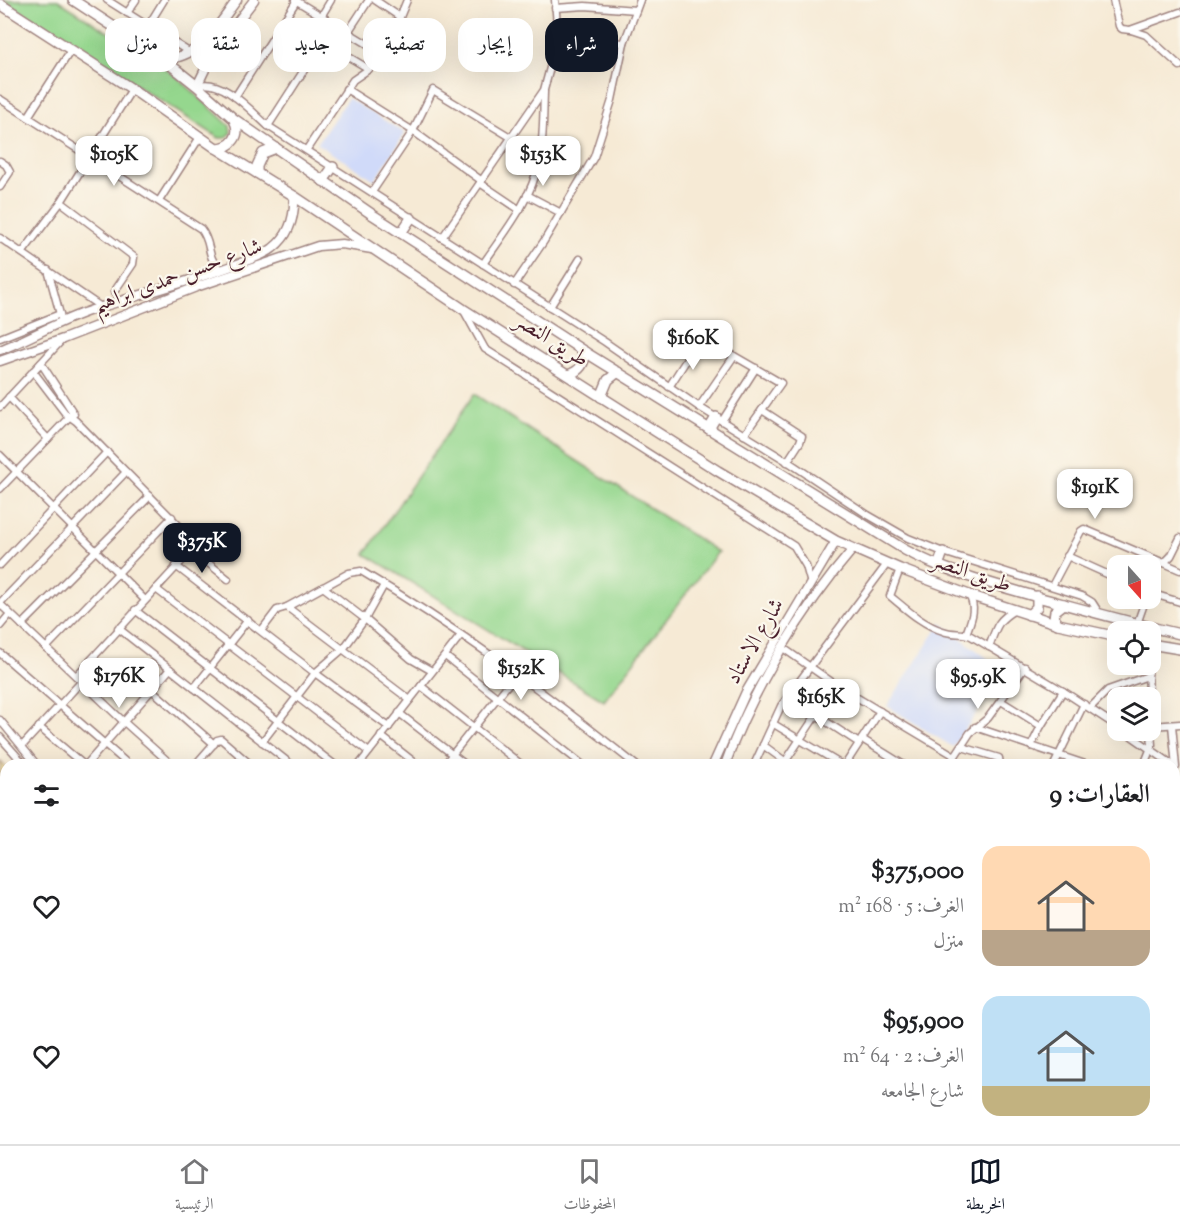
<!DOCTYPE html>
<html lang="ar">
<meta charset="utf-8">
<style>
:root{--surface:#fff;--page:#f2f2f2;--text:#202124;--muted:#757577;--line:#e0e0e0;--accent:#111827}
body{margin:0;font-family:"Sorts Mill Goudy",Amiri,serif;background:var(--page);color:var(--text);direction:rtl;height:100vh;display:flex;flex-direction:column;font-size:22px;white-space:nowrap}
*{box-sizing:border-box;margin:0}
p{font-size:20px;color:var(--muted)}
.icon{flex:none;width:33px;height:33px;fill:none;stroke:currentColor;stroke-width:2;stroke-linecap:round;stroke-linejoin:round}
.map{position:relative;flex:1;overflow:hidden;direction:ltr}
.panel{position:absolute;left:0px;top:759px;width:1180px;height:386px;display:flex;flex-direction:column;background:var(--surface);border-radius:18px 18px 0 0;box-shadow:0 6px 24px #0002;direction:rtl}
.panel>*{flex:none}
.banner{position:absolute;left:18px;top:18px;width:600px;height:54px;direction:rtl;display:flex;gap:12px}
.needle{width:39px;rotate:159deg}
.fabs{position:absolute;left:1107px;top:555px;display:grid;gap:12px}
.fabs a{display:grid;place-items:center;width:54px;height:54px;border-radius:12px;background:var(--surface);box-shadow:0 6px 24px #0002;font-size:30px}
.price{position:absolute;translate:-50% -51px;padding:0 14px;border-radius:12px;background:#fff;color:#222;font-size:20px;line-height:39px;filter:drop-shadow(0 2px 3px #0008)}
.price::after{content:'';position:absolute;left:50%;top:36px;width:18px;height:14px;margin-left:-9px;background:inherit;clip-path:polygon(0 0,100% 0,50% 100%)}
.price.selected{background:var(--accent);color:#fff}
ul{padding:0;list-style:none}
li{display:flex;align-items:center;gap:18px;height:150px;padding:0 30px}
li span{display:grid;place-items:center;flex:none;width:168px;height:120px;border-radius:18px;color:#555}
li>.icon{margin-inline-start:auto}
span .icon{width:72px;height:72px;fill:#fffc;stroke-width:1}
li b{font-size:26px}
h2{display:flex;justify-content:space-between;align-items:center;height:72px;padding:0 30px;font-size:26px}
.chip{padding:0 21px;border-radius:18px;background:var(--surface);box-shadow:0 6px 24px #0002;font-size:21px;line-height:54px}
.chip.selected{background:var(--accent);color:#fff}
.menu{display:flex;justify-content:space-around;align-items:center;height:84px;border-top:2px solid var(--line);background:var(--surface);font-size:16px;color:var(--muted)}
.menu a{display:grid;justify-items:center;gap:3px}
.menu .selected{color:var(--accent)}
.map>svg:first-child{display:block}
</style>
<div class="map">
<svg width="1180" height="1144" viewBox="0 0 1180 1144">
<rect width="100%" height="100%" fill="#fbf7ec"/>
<filter id="ink" filterUnits="userSpaceOnUse"><feTurbulence type="fractalNoise" baseFrequency=".0167" numOctaves="2"/><feDisplacementMap in="SourceGraphic" scale="12" xChannelSelector="R" yChannelSelector="G"/><feConvolveMatrix kernelMatrix="1 2 1 2 8 2 1 2 1" color-interpolation-filters="sRGB"/></filter>
<filter id="wash" filterUnits="userSpaceOnUse"><feTurbulence type="fractalNoise" baseFrequency=".008" numOctaves="4" result="noise"/><feDisplacementMap in="SourceGraphic" scale="24" xChannelSelector="R" yChannelSelector="G"/><feGaussianBlur stdDeviation="1.35" result="paint"/><feColorMatrix in="noise" values="0 0 0 0 0 0 0 0 0 0 0 0 0 0 0 0 0 1.4 0 .05"/><feComposite in="paint" operator="in"/></filter>
<g filter="url(#wash)">
<rect width="100%" height="100%" fill="#f6ead5"/>
<g fill="#d0daf9">
<path d="M348 98 405 133 375 180 317 144Z"/>
<path d="M941 623 1005 672 953 747 887 706Z"/>
</g>
<path fill="#bac4de" d="M401 1138H760V1139L756 1144H397Z"/>
<g fill="#95d78e" stroke="#707b5c" stroke-width="1.5">
<path d="M3 0H58L175 75 230 126 231 133 226 138H219Z"/>
<path d="M474 394 718 552 604 701 365 554Z"/>
</g>
<path fill="#eeda9e" stroke="#9c7c64" stroke-width="1.5" d="M0 761 6 768V1138L161 1139 160 1144H0Z"/>
</g>
<g filter="url(#ink)">
<g fill="none" stroke-linecap="round" stroke-linejoin="round">
<g stroke="#a08480" stroke-width="9">
<g id="minor">
<path d="M107 0 189 52"/>
<path d="M295 0 379 51"/>
<path d="M375 0 400 17"/>
<path d="M1113 0 1119 26 1122 29 1130 30 1180 12"/>
<path d="M555 8 585 6 636 10"/>
<path d="M127 13 136 0"/>
<path d="M322 15 331 0"/>
<path d="M148 26 164 0"/>
<path d="M1131 30 1146 35 1180 66"/>
<path d="M348 32 369 0"/>
<path d="M558 38 624 43"/>
<path d="M197 86C221 76 251 111 268 126L605 342 699 407 790 463 868 515 908 538 943 552 1082 596 1092 602 1099 613"/>
<path d="M346 89 413 131 433 90 512 138 540 152"/>
<path d="M235 97 297 0"/>
<path d="M0 99 201 229C213 244 205 257 221 270"/>
<path d="M28 117 71 50"/>
<path d="M268 126 317 50 324 45H329L369 69"/>
<path d="M307 149 353 80 369 69 400 17 407 0"/>
<path d="M0 161 6 165 10 172 0 187"/>
<path d="M480 183 520 210"/>
<path d="M372 192 413 131 482 181"/>
<path d="M527 195 561 213"/>
<path d="M159 201 200 137"/>
<path d="M61 202 134 257 133 264 114 292"/>
<path d="M0 238 101 307"/>
<path d="M442 238 544 90 558 38 555 0"/>
<path d="M23 252 61 202 132 89"/>
<path d="M483 264C504 233 531 201 539 162 544 139 543 115 544 92"/>
<path d="M48 270 61 318"/>
<path d="M514 285 544 241 594 157 612 100 624 43 640 0"/>
<path d="M550 307 580 259"/>
<path d="M463 309 485 349 794 546 806 566 811 584"/>
<path d="M0 338 60 314"/>
<path d="M41 363 74 414"/>
<path d="M33 371 65 413 76 421 195 542 192 550 76 676"/>
<path d="M669 387 698 342 703 338 781 383 744 435"/>
<path d="M9 397 48 439"/>
<path d="M0 407 63 339"/>
<path d="M699 407 734 356"/>
<path d="M762 410 802 436 800 442 787 462"/>
<path d="M722 421 756 368"/>
<path d="M0 455 145 600"/>
<path d="M0 489 73 413"/>
<path d="M192 550 228 579"/>
<path d="M1067 556 1118 579"/>
<path d="M1164 563 1180 570"/>
<path d="M0 565 107 452"/>
<path d="M176 566 315 673 389 727"/>
<path d="M900 569 890 596C906 609 923 625 943 631 953 635 962 632 971 636L1063 691 1118 727"/>
<path d="M1052 586 1081 531 1084 529 1164 563 1171 556 1180 538"/>
<path d="M323 587 365 619 411 659 432 671"/>
<path d="M156 589 369 752"/>
<path d="M1150 593 1180 602"/>
<path d="M0 603 126 472"/>
<path d="M0 604 124 722 172 765"/>
<path d="M135 610 335 765"/>
<path d="M1137 624 1146 598"/>
<path d="M22 625 150 496"/>
<path d="M0 626 10 614"/>
<path d="M118 628 292 765"/>
<path d="M261 631 277 610 287 607"/>
<path d="M966 634C971 620 977 609 969 595"/>
<path d="M989 647C996 628 997 620 1015 610"/>
<path d="M46 648 172 517"/>
<path d="M783 648 836 685 955 756"/>
<path d="M0 653 129 765"/>
<path d="M445 656 583 765"/>
<path d="M1148 664 1149 698"/>
<path d="M421 686 522 765"/>
<path d="M194 688 248 620"/>
<path d="M152 690 214 744"/>
<path d="M410 700 287 607 349 573 361 571C458 628 548 695 636 765"/>
<path d="M1001 701 1041 726"/>
<path d="M1090 708 1108 690 1148 676"/>
<path d="M399 713 466 765"/>
<path d="M816 715 859 743"/>
<path d="M0 720 37 765"/>
<path d="M772 723 842 765"/>
<path d="M1172 725 1176 767"/>
<path d="M1151 726 1180 724"/>
<path d="M39 727 84 765"/>
<path d="M975 727 1088 765"/>
<path d="M1123 730 1173 765"/>
<path d="M381 736 418 765"/>
<path d="M0 737 25 765"/>
<path d="M862 739 904 765"/>
<path d="M262 742 315 673 344 648 365 619 384 585"/>
<path d="M763 745 790 765"/>
<path d="M22 746 81 682"/>
<path d="M1031 746 1041 726 1063 691"/>
<path d="M962 747 999 758 1000 765"/>
<path d="M785 762 836 685"/>
<path d="M86 765 170 669"/>
<path d="M195 765 217 740 221 739 251 765"/>
<path d="M359 765 461 635"/>
<path d="M444 765 517 673"/>
<path d="M754 765 781 706 887 564"/>
<path d="M845 765 880 711"/>
<path d="M949 765 970 733 988 718 1025 667"/>
<path d="M1054 765 1084 704"/>
<path d="M1144 765 1152 745 1150 720"/>
<path d="M1174 793 1180 794"/>
<path d="M1174 824 1180 826"/>
<path d="M1174 839 1180 840"/>
<path d="M1174 858 1180 859"/>
<path d="M1174 884 1180 885"/>
<path d="M1174 920 1178 906"/>
<path d="M1174 942 1180 943"/>
<path d="M1174 995 1180 997"/>
<path d="M1174 1031 1180 1032"/>
<path d="M1174 1064 1180 1065"/>
<path d="M193 1138 201 1144"/>
<path d="M790 1138 792 1144"/>
<path d="M880 1138 882 1144"/>
<path d="M992 1138 994 1144"/>
<path d="M1033 1138 1064 1143"/>
<path d="M1162 1138 1167 1144"/>
<path d="M173 1144 174 1138"/>
<path d="M213 1144 217 1138"/>
<path d="M251 1144 255 1138"/>
<path d="M281 1144 285 1138"/>
<path d="M316 1144 320 1138"/>
<path d="M354 1144 358 1138"/>
<path d="M388 1144 392 1138"/>
<path d="M765 1144 768 1138"/>
<path d="M1113 1144 1115 1138"/>
</g>
</g>
<g stroke="#a08480" stroke-width="11">
<g id="secondary">
<path d="M163 59C199 60 218 25 237 0"/>
<path d="M197 86 212 55 254 0"/>
<path d="M0 350C31 338 60 320 92 310 138 295 186 283 232 266 245 261 262 257 273 248 290 235 295 216 294 196"/>
<path d="M0 361 63 339 199 286 318 246 342 244 372 249"/>
<path d="M713 765 746 692 836 541"/>
<path d="M725 765C751 692 802 608 853 549"/>
<path d="M840 1138 842 1144"/>
<path d="M854 1138 856 1144"/>
</g>
</g>
<g stroke="#a08480" stroke-width="12">
<g id="primary">
<path d="M73 0 163 59 197 86 234 119 373 215 585 352 905 550C946 572 990 583 1034 596 1082 609 1131 623 1180 634"/>
<path d="M0 4 132 89 216 148 294 196 463 309 718 471 836 541 900 569 969 595 1058 624 1118 637"/>
<path d="M216 148C232 148 242 135 234 120"/>
<path d="M257 173V166L263 153 276 148"/>
<path d="M323 181 333 167"/>
<path d="M401 233 411 218"/>
<path d="M568 375C580 371 585 364 585 352"/>
<path d="M601 397 608 380 618 372"/>
<path d="M709 429 716 417"/>
<path d="M938 566 943 552"/>
<path d="M1029 615 1037 607V596"/>
<path d="M1058 624 1054 618 1055 611 1064 604"/>
<path d="M1150 644 1180 649"/>
</g>
</g>
<use href="#minor" stroke="#fff" stroke-width="6"/>
<use href="#secondary" stroke="#fff" stroke-width="8"/>
<use href="#primary" stroke="#fff" stroke-width="9"/>
</g>
</g>
<g text-anchor="middle" dominant-baseline="central" stroke-width="4.5" stroke-linejoin="round" paint-order="stroke">
<g font-size="22" fill="#4a1f2b" stroke="#fbf7ec">
<text transform="translate(178 277) rotate(-20)">شارع حسن حمدى ابراهيم</text>
<text transform="translate(551 341) rotate(32)">طريق النصر</text>
<text transform="translate(971 574) rotate(19)">طريق النصر</text>
<text transform="translate(756 642) rotate(-60)">شارع الاستاد</text>
</g>
</g>
</svg>
<div class="fabs">
<a><svg class="needle" viewBox="-14 -14 28 28"><path d="M0-13l5 13h-10z" fill="#e53935"/><path d="M0 13l5-13h-10z" fill="#757577"/></svg></a>
<a><svg class="icon" aria-label="locate" viewBox="0 0 24 24"><circle cx="12" cy="12" r="6"/><path d="M12 2v4M12 18v4M2 12h4M18 12h4"/></svg></a>
<a><svg class="icon" aria-label="layers" viewBox="0 0 24 24"><path d="M12 4l9 5-9 5-9-5zM3 14l9 5 9-5"/></svg></a>
</div>
<b class="price" style="left:114px;top:187px">$105K</b>
<b class="price" style="left:543px;top:187px">$153K</b>
<b class="price" style="left:693px;top:371px">$160K</b>
<b class="price" style="left:1095px;top:520px">$191K</b>
<b class="price selected" style="left:202px;top:574px">$375K</b>
<b class="price" style="left:521px;top:701px">$152K</b>
<b class="price" style="left:119px;top:709px">$176K</b>
<b class="price" style="left:978px;top:710px">$95.9K</b>
<b class="price" style="left:821px;top:730px">$165K</b>
<div class="banner">
<a class="chip selected">شراء</a>
<a class="chip">إيجار</a>
<a class="chip">تصفية</a>
<a class="chip">جديد</a>
<a class="chip">شقة</a>
<a class="chip">منزل</a>
</div>
<section class="panel">
<h2>العقارات: 9<svg class="icon" aria-label="filters" viewBox="0 0 24 24"><path d="M4 7h16M4 17h16"/><circle cx="9" cy="7" r="2"/><circle cx="15" cy="17" r="2"/></svg></h2>
<ul>
<li><span style="background:linear-gradient(#ffd9b3 70%,#b9a48a 0)"><svg class="icon" aria-label="home" viewBox="0 0 24 24"><path d="M3 11l9-7 9 7M6 9v11h12V9"/></svg></span><div><b>$375,000</b><p>الغرف: 5 · 168 m²</p><p>منزل</p></div><svg class="icon" aria-label="heart" viewBox="0 0 24 24"><path d="M12 20l-8-8c-3-5 5-10 8-4 3-6 11-1 8 4z"/></svg></li>
<li><span style="background:linear-gradient(#bfe0f5 75%,#c2b280 0)"><svg class="icon" aria-label="home" viewBox="0 0 24 24"><path d="M3 11l9-7 9 7M6 9v11h12V9"/></svg></span><div><b>$95,900</b><p>الغرف: 2 · 64 m²</p><p>شارع الجامعه</p></div><svg class="icon" aria-label="heart" viewBox="0 0 24 24"><path d="M12 20l-8-8c-3-5 5-10 8-4 3-6 11-1 8 4z"/></svg></li>
</ul>
</section>
</div>
<nav class="menu">
<a class="selected"><svg class="icon" aria-label="map" viewBox="0 0 24 24"><path d="M3 6l6-2 6 2 6-2v14l-6 2-6-2-6 2zM9 4v14M15 6v14"/></svg>الخريطة</a>
<a><svg class="icon" aria-label="saved" viewBox="0 0 24 24"><path d="M7 4h10v16l-5-4-5 4z"/></svg>المحفوظات</a>
<a><svg class="icon" aria-label="home" viewBox="0 0 24 24"><path d="M3 11l9-7 9 7M6 9v11h12V9"/></svg>الرئيسية</a>
</nav>
